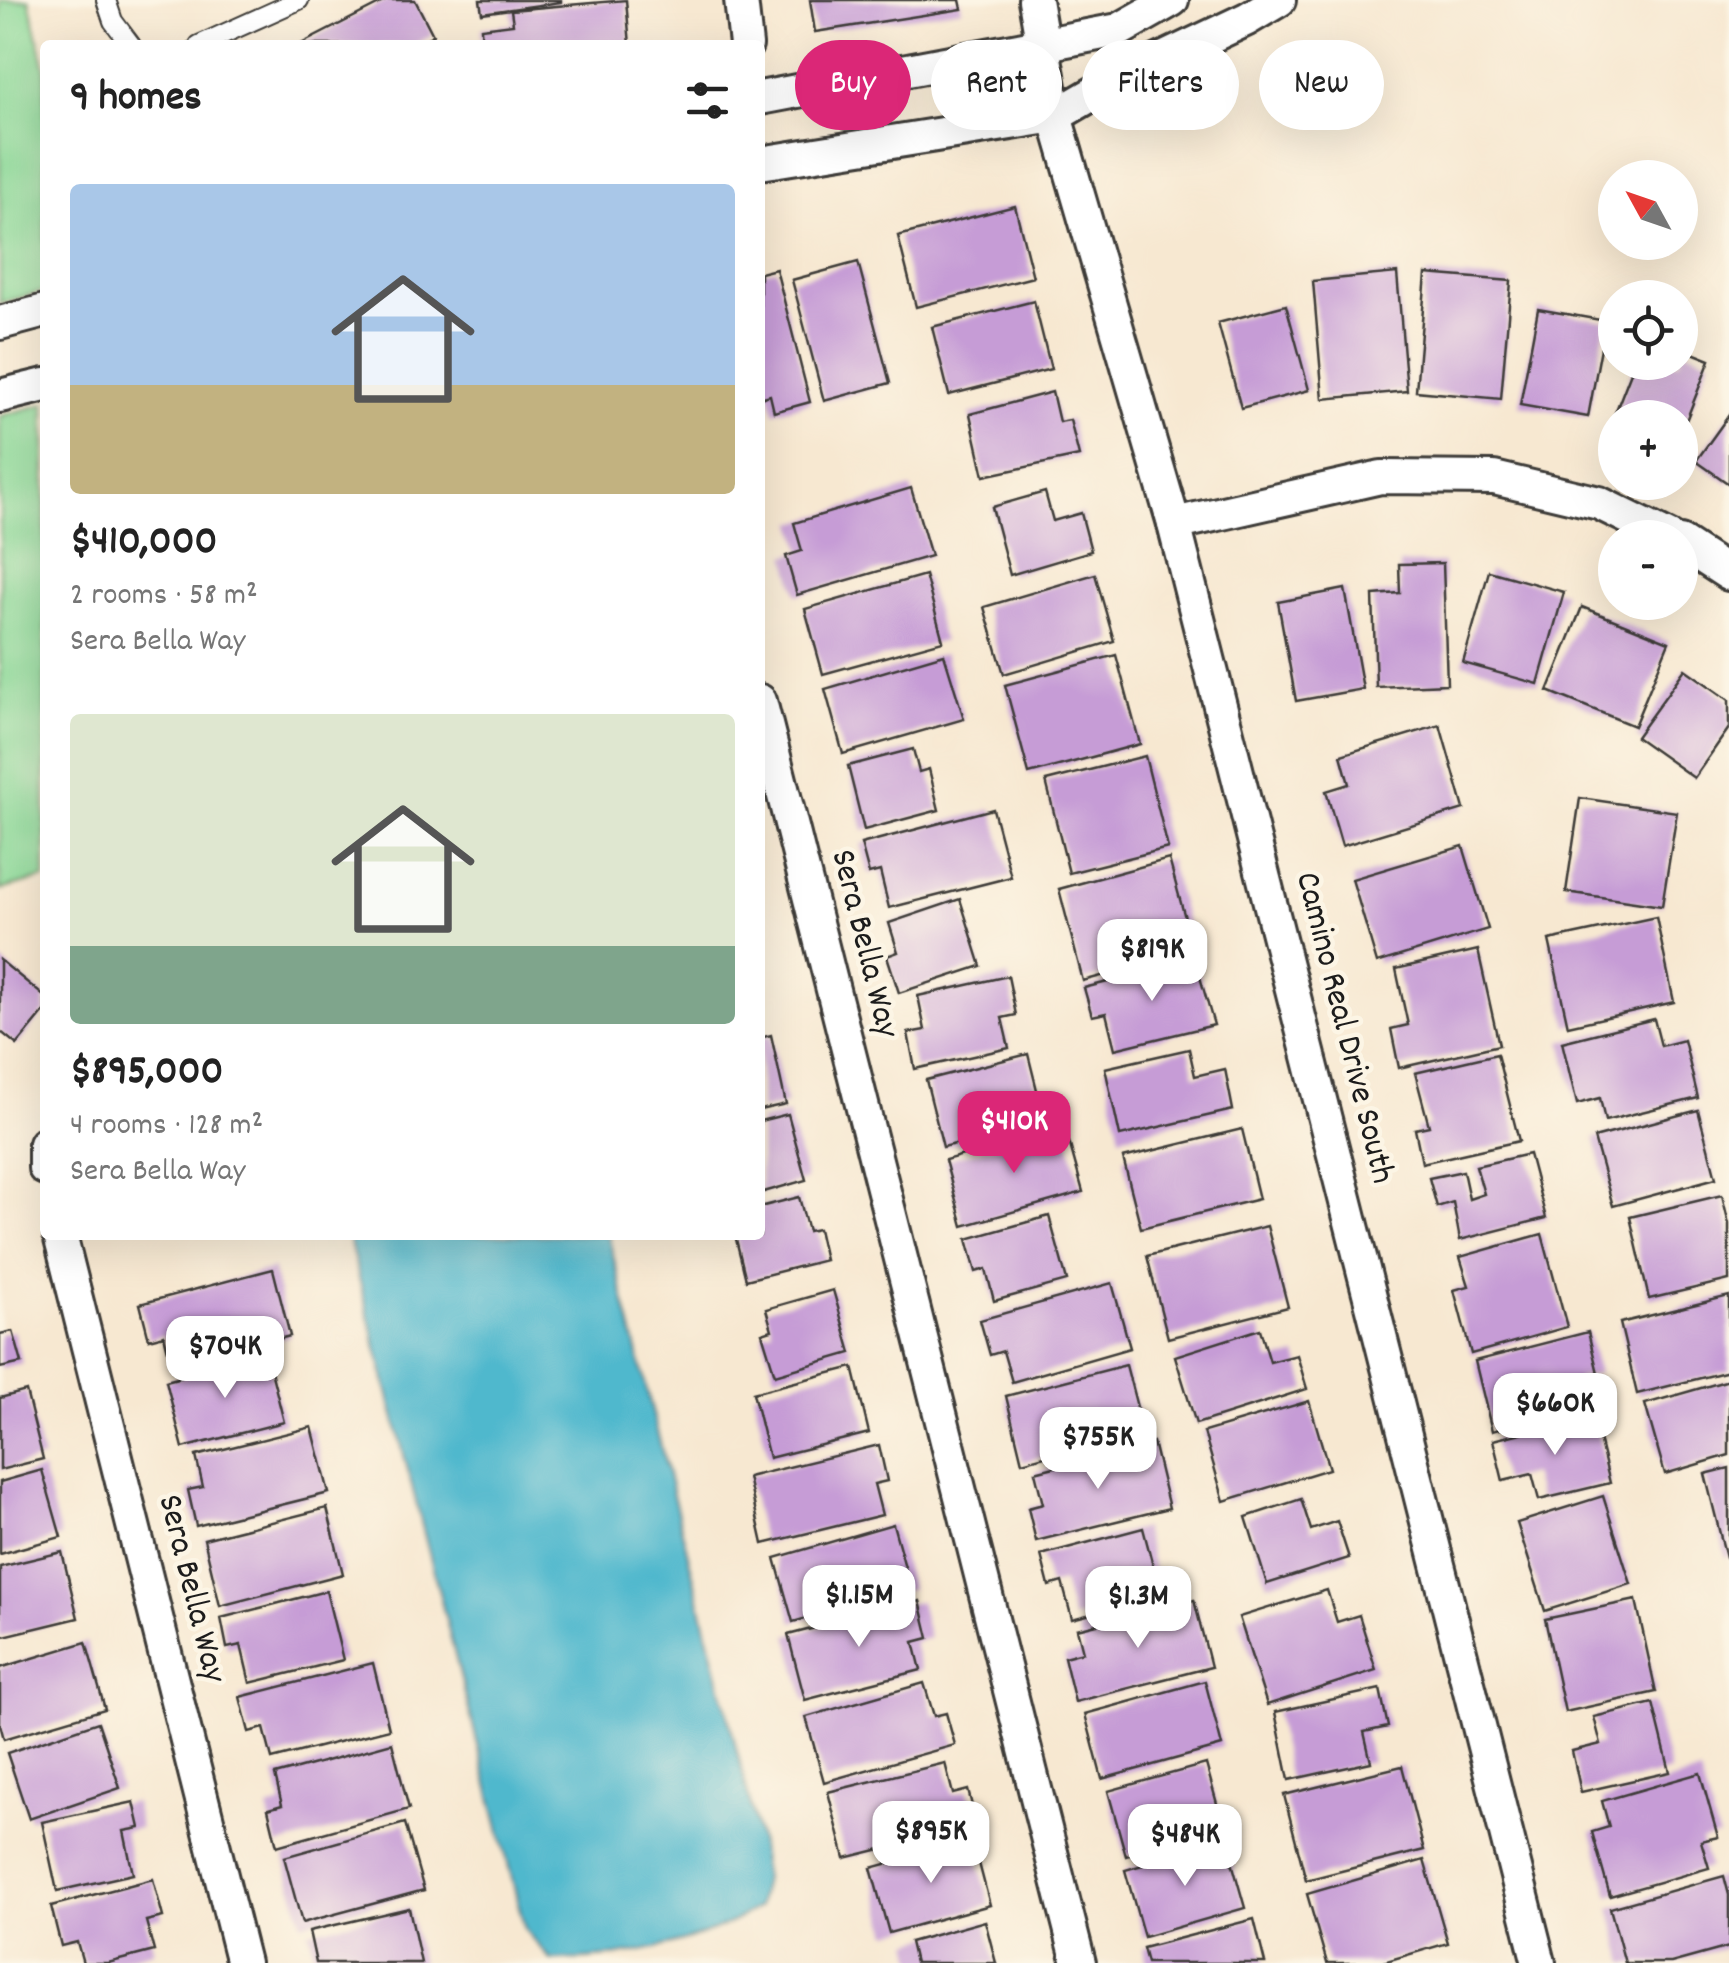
<!DOCTYPE html>
<meta charset="utf-8">
<style>
:root{--surface:#fff;--page:#f2f2f2;--text:#222;--muted:#767676;--accent:#db2777}
body{margin:0;font-family:Dekko,sans-serif;background:var(--page);color:var(--text);height:100vh;display:flex;flex-direction:column;font-size:38px;white-space:nowrap}
*{box-sizing:border-box;margin:0}
p{font-size:32px;color:var(--muted)}
.icon{flex:none;width:55px;height:55px;fill:none;stroke:currentColor;stroke-width:2;stroke-linecap:round;stroke-linejoin:round}
.map{position:relative;flex:1;overflow:hidden}
.details{position:absolute;left:40px;top:40px;width:725px;height:1200px;display:flex;flex-direction:column;background:var(--surface);border-radius:10px;box-shadow:0 10px 40px #0002}
.details>*{flex:none}
.banner{position:absolute;left:795px;top:40px;width:782px;height:90px;display:flex;gap:20px}
.needle{width:65px;rotate:310deg}
.tools{position:absolute;left:1598px;top:160px;display:grid;gap:20px}
.tools a{display:grid;place-items:center;width:100px;height:100px;border-radius:50%;background:var(--surface);box-shadow:0 10px 40px #0002;font-size:50px}
.price{position:absolute;translate:-50% -85px;padding:0 22px;border-radius:20px;background:#fff;color:#222;font-size:32px;line-height:65px;filter:drop-shadow(0 2px 5px #0008)}
.price::after{content:'';position:absolute;left:50%;top:60px;width:30px;height:22px;margin-left:-15px;background:inherit;clip-path:polygon(0 0,100% 0,50% 100%)}
.price.active{background:var(--accent);color:#fff}
ul{padding:0;list-style:none}
li{display:grid;align-content:center;gap:20px;height:530px;padding:0 30px}
li span{display:grid;place-items:center;height:310px;border-radius:10px;color:#555}
li>.icon{margin-inline-start:auto}
span .icon{width:180px;height:180px;fill:#fffc;stroke-width:1}
li b{font-size:42px}
h2{display:flex;justify-content:space-between;align-items:center;height:120px;padding:0 30px;font-size:42px}
.tag{padding:0 35px;border-radius:45px;background:var(--surface);box-shadow:0 10px 40px #0002;font-size:35px;line-height:90px}
.tag.active{background:var(--accent);color:#fff}
.map>svg:first-child{display:block}
</style>
<div class="map">
<svg width="1729" height="1963" viewBox="0 0 1729 1963">
<rect width="100%" height="100%" fill="#fcf5e5"/>
<filter id="ink" filterUnits="userSpaceOnUse"><feTurbulence type="fractalNoise" baseFrequency=".01" numOctaves="2"/><feDisplacementMap in="SourceGraphic" scale="20" xChannelSelector="R" yChannelSelector="G"/><feConvolveMatrix kernelMatrix="1 2 1 2 8 2 1 2 1" color-interpolation-filters="sRGB"/></filter>
<filter id="wash" filterUnits="userSpaceOnUse"><feTurbulence type="fractalNoise" baseFrequency=".0048" numOctaves="4" result="noise"/><feDisplacementMap in="SourceGraphic" scale="40" xChannelSelector="R" yChannelSelector="G"/><feGaussianBlur stdDeviation="2.25" result="paint"/><feColorMatrix in="noise" values="0 0 0 0 0 0 0 0 0 0 0 0 0 0 0 0 0 1.4 0 .05"/><feComposite in="paint" operator="in"/></filter>
<g filter="url(#wash)">
<rect width="100%" height="100%" fill="#f7e8d1"/>
<g fill="#8ad897" stroke="#537a5a" stroke-width="2.5">
<path d="M0 0H29L45 68V291L0 303Z"/>
<path d="M45 404V878L0 890V416Z"/>
</g>
<path fill="#50b8cd" stroke="#366a74" stroke-width="2.5" d="M348 1235H608L759 1839 764 1878 758 1907C704 1943 616 1961 551 1960L525 1930Z"/>
<g id="blocks">
<g fill="#c69cd6">
<path d="M387 0H415L433 35 413 45H299Z"/>
<path d="M480 0H561V2L482 13Z"/>
<path d="M626 0 630 45H482L481 28 513 24 511 10Z"/>
<path d="M810 0H960L962 9 815 32Z"/>
<path d="M1015 206 1033 277 916 307 898 236Z"/>
<path d="M858 262 890 383 824 401 792 280Z"/>
<path d="M776 269 810 402 774 412 770 395 760 398V273Z"/>
<path d="M1397 273 1407 391 1323 399 1313 281Z"/>
<path d="M1426 274 1511 281 1501 399 1416 391Z"/>
<path d="M1034 301 1051 369 949 395 932 327Z"/>
<path d="M1286 305 1309 390 1241 408 1218 323Z"/>
<path d="M1538 309 1606 321 1588 417 1520 405Z"/>
<path d="M1680 348 1710 360 1680 436V418H1613L1635 362H1680Z"/>
<path d="M1052 392 1059 422 1070 420 1079 456 984 476 970 414Z"/>
<path d="M1729 415V484L1696 461Z"/>
<path d="M911 488 931 556 797 595 786 556 802 551 794 523Z"/>
<path d="M1045 492 1053 521 1081 513 1091 551 1010 575 992 507Z"/>
<path d="M1443 563 1447 684 1376 687 1373 595 1400 593 1399 564Z"/>
<path d="M1489 571 1564 592 1538 684 1463 663Z"/>
<path d="M1095 574 1114 641 1004 674 984 607Z"/>
<path d="M925 575 943 641 823 674 805 609Z"/>
<path d="M1345 589 1363 689 1296 701 1278 602Z"/>
<path d="M1582 607 1669 642 1634 726 1548 691Z"/>
<path d="M944 654 964 719 843 754 825 689Z"/>
<path d="M1116 655 1140 744 1029 774 1005 685Z"/>
<path d="M1685 669 1729 700V728L1694 778 1636 737Z"/>
<path d="M1440 725 1464 809 1342 846 1326 791 1349 784 1341 755Z"/>
<path d="M913 749 919 772 929 769 939 810 864 830 848 766Z"/>
<path d="M1145 756 1168 848 1069 873 1046 781Z"/>
<path d="M1580 798 1677 812 1662 906 1566 892Z"/>
<path d="M993 809 1011 877 889 908 880 871 869 874 861 844Z"/>
<path d="M1463 846 1488 929 1377 963 1352 879Z"/>
<path d="M1169 859 1194 951 1083 981 1059 889Z"/>
<path d="M960 899 981 966 899 993 887 956 898 952 889 923Z"/>
<path d="M1656 917 1674 1002 1568 1026 1549 940Z"/>
<path d="M1478 950 1499 1045 1399 1068 1391 1029 1408 1025 1396 969Z"/>
<path d="M0 960 45 997V1011L17 1045 0 1031Z"/>
<path d="M1195 960 1214 1025 1115 1049 1106 1013 1092 1016 1084 988Z"/>
<path d="M1008 976 1016 1015 1002 1018 1009 1048 915 1069 908 1033 925 1030 918 996Z"/>
<path d="M1654 1019 1661 1046 1684 1040 1698 1098 1605 1121 1600 1098 1577 1104 1562 1042Z"/>
<path d="M771 1035 786 1104 760 1110V1038Z"/>
<path d="M1189 1049 1195 1076 1225 1069 1233 1110 1120 1136 1105 1068Z"/>
<path d="M1028 1054 1045 1122 943 1147 926 1080Z"/>
<path d="M1497 1054 1519 1141 1422 1163 1415 1129 1429 1126 1415 1073Z"/>
<path d="M1698 1110 1716 1178 1613 1206 1594 1138Z"/>
<path d="M788 1114 806 1180 760 1193V1121Z"/>
<path d="M1065 1127 1083 1192 963 1226 945 1160Z"/>
<path d="M1242 1129 1259 1199 1141 1228 1123 1158Z"/>
<path d="M1529 1154 1546 1218 1460 1240 1453 1202 1437 1207 1429 1178 1463 1171 1469 1199 1484 1194 1476 1166Z"/>
<path d="M1722 1195 1729 1224V1280L1649 1299 1630 1217Z"/>
<path d="M799 1197 808 1231 818 1229 825 1260 746 1280 735 1235H760V1207Z"/>
<path d="M1049 1216 1067 1281 994 1301 986 1269 976 1272 967 1239Z"/>
<path d="M1267 1226 1288 1307 1168 1338 1147 1256Z"/>
<path d="M1542 1234 1567 1327 1471 1354 1454 1290 1469 1286 1460 1257Z"/>
<path d="M273 1269 290 1336 172 1367 164 1335 149 1339 140 1304Z"/>
<path d="M1112 1283 1130 1348 1012 1382 1003 1351 990 1355 980 1320Z"/>
<path d="M833 1290 851 1353 775 1375 762 1333 772 1330 766 1309Z"/>
<path d="M1729 1296V1371L1637 1394 1620 1323Z"/>
<path d="M1260 1329 1270 1362 1297 1355 1307 1389 1196 1424 1175 1356Z"/>
<path d="M13 1331 22 1363 0 1368V1334Z"/>
<path d="M1588 1332 1598 1373 1578 1378 1585 1406 1492 1431 1475 1361Z"/>
<path d="M267 1355 284 1422 183 1448 166 1381Z"/>
<path d="M1126 1365 1143 1430 1022 1462 1006 1396Z"/>
<path d="M853 1367 869 1433 769 1458 753 1393Z"/>
<path d="M1729 1380V1455L1665 1474 1645 1404Z"/>
<path d="M26 1391 43 1459 0 1470V1398Z"/>
<path d="M1309 1401 1329 1469 1224 1501 1204 1432Z"/>
<path d="M1593 1415 1610 1483 1539 1500 1532 1474 1503 1481 1493 1440Z"/>
<path d="M312 1427 329 1493 196 1526 188 1490 203 1487 196 1456Z"/>
<path d="M1153 1442 1169 1508 1036 1541 1028 1508 1043 1504 1035 1472Z"/>
<path d="M879 1445 887 1481 874 1484 882 1515 763 1544 748 1477Z"/>
<path d="M1729 1468V1557L1726 1558 1705 1474Z"/>
<path d="M42 1470 61 1537 0 1554V1482Z"/>
<path d="M1603 1496 1631 1584 1545 1611 1517 1523Z"/>
<path d="M1301 1499 1311 1530 1337 1521 1349 1558 1267 1584 1246 1517Z"/>
<path d="M327 1508 343 1574 220 1606 204 1539Z"/>
<path d="M893 1524 911 1589 793 1622 775 1558Z"/>
<path d="M1143 1528 1161 1596 1072 1619 1062 1582 1049 1586 1041 1555Z"/>
<path d="M62 1552 78 1618 0 1637V1567Z"/>
<path d="M1327 1590 1337 1622 1359 1615 1376 1670 1267 1705 1239 1617Z"/>
<path d="M326 1591 343 1660 250 1683 241 1645 227 1648 221 1618Z"/>
<path d="M1194 1600 1211 1667 1075 1702 1064 1657 1083 1652 1077 1629Z"/>
<path d="M1636 1600 1656 1692 1565 1712 1545 1619Z"/>
<path d="M920 1601 929 1638 914 1642 921 1670 805 1700 788 1635Z"/>
<path d="M86 1642 105 1709 4 1739 0 1724V1668Z"/>
<path d="M373 1663 389 1729 272 1759 264 1728 249 1732 240 1697Z"/>
<path d="M1205 1681 1222 1746 1102 1779 1085 1714Z"/>
<path d="M924 1683 934 1716 946 1713 955 1745 824 1782 806 1717Z"/>
<path d="M1380 1689 1388 1727 1364 1732 1371 1762 1289 1780 1275 1712Z"/>
<path d="M1653 1703 1670 1772 1581 1792 1572 1751 1601 1744 1594 1717Z"/>
<path d="M98 1722 120 1788 29 1819 7 1753Z"/>
<path d="M392 1743 409 1809 277 1846 268 1809 282 1805 275 1775Z"/>
<path d="M945 1763 953 1794 968 1790 977 1825 845 1858 828 1792Z"/>
<path d="M1206 1764 1224 1829 1126 1856 1108 1791Z"/>
<path d="M1402 1766 1424 1850 1306 1880 1284 1795Z"/>
<path d="M1700 1773 1718 1837 1701 1841 1709 1868 1610 1896 1592 1832 1609 1827 1602 1801Z"/>
<path d="M134 1802 140 1828 124 1831 133 1874 57 1891 42 1822Z"/>
<path d="M405 1823 424 1890 302 1923 284 1857Z"/>
<path d="M973 1840 990 1905 889 1933 871 1868Z"/>
<path d="M1226 1841 1245 1908 1144 1937 1125 1870Z"/>
<path d="M1424 1860 1448 1943 1380 1963H1327L1307 1894Z"/>
<path d="M1724 1876 1729 1895V1947L1671 1963H1625L1610 1908Z"/>
<path d="M153 1879 163 1917 146 1921 154 1951 108 1963H83L77 1942 61 1946 51 1906Z"/>
<path d="M409 1908 421 1963H316L309 1931Z"/>
<path d="M1254 1919 1265 1963H1147L1143 1948Z"/>
<path d="M985 1921 996 1963H915L910 1942Z"/>
</g>
</g>
</g>
<g filter="url(#ink)">
<use href="#blocks" fill-opacity="0" stroke="#3d3b37" stroke-width="2.5"/>
<g fill="none" stroke-linecap="round" stroke-linejoin="round">
<g stroke="#3d3b37" stroke-width="22">
<g id="lane">
<path d="M106 0 113 21 131 45"/>
<path d="M199 45 299 0"/>
</g>
</g>
<g stroke="#3d3b37" stroke-width="38">
<g id="street">
<path d="M741 0 746 45"/>
<path d="M1035 0 1055 116 1174 524 1539 1963"/>
<path d="M760 98 1119 30 1172 0"/>
<path d="M760 163 1055 116 1108 85 1247 19 1279 0"/>
<path d="M0 323 45 311"/>
<path d="M0 396 45 385"/>
<path d="M1174 524 1381 477 1494 478 1599 503 1670 538"/>
<path d="M1680 542 1729 574"/>
<path d="M760 701 1079 1963"/>
<path d="M45 1144V1168"/>
<path d="M60 1235 243 1963"/>
</g>
</g>
<use href="#lane" stroke="#fff" stroke-width="18"/>
<use href="#street" stroke="#fff" stroke-width="32"/>
</g>
</g>
<g text-anchor="middle" dominant-baseline="central" stroke-width="9" stroke-linejoin="round" paint-order="stroke">
<g font-size="35" fill="#1c1c1c" stroke="#fcf5e5">
<text transform="translate(863 944) rotate(76)">Sera Bella Way</text>
<text transform="translate(1343 1028) rotate(76)">Camino Real Drive South</text>
<text transform="translate(190 1589) rotate(76)">Sera Bella Way</text>
</g>
</g>
</svg>
<div class="tools">
<a><svg class="needle" viewBox="-14 -14 28 28"><path d="M0-13l5 13h-10z" fill="#e53935"/><path d="M0 13l5-13h-10z" fill="#767676"/></svg></a>
<a><svg class="icon" aria-label="locate" viewBox="0 0 24 24"><circle cx="12" cy="12" r="6"/><path d="M12 2v4M12 18v4M2 12h4M18 12h4"/></svg></a>
<a>+</a>
<a>−</a>
</div>
<b class="price" style="left:1152px;top:1004px">$819K</b>
<b class="price active" style="left:1014px;top:1176px">$410K</b>
<b class="price" style="left:225px;top:1401px">$704K</b>
<b class="price" style="left:1555px;top:1458px">$660K</b>
<b class="price" style="left:1098px;top:1492px">$755K</b>
<b class="price" style="left:859px;top:1650px">$1.15M</b>
<b class="price" style="left:1138px;top:1651px">$1.3M</b>
<b class="price" style="left:931px;top:1886px">$895K</b>
<b class="price" style="left:1185px;top:1889px">$484K</b>
<div class="banner">
<a class="tag active">Buy</a>
<a class="tag">Rent</a>
<a class="tag">Filters</a>
<a class="tag">New</a>
</div>
<section class="details">
<h2>9 homes<svg class="icon" aria-label="filters" viewBox="0 0 24 24"><path d="M4 7h16M4 17h16"/><circle cx="9" cy="7" r="2"/><circle cx="15" cy="17" r="2"/></svg></h2>
<ul>
<li><span style="background:linear-gradient(#a9c7e8 65%,#c2b280 0)"><svg class="icon" aria-label="home" viewBox="0 0 24 24"><path d="M3 11l9-7 9 7M6 9v11h12V9"/></svg></span><div><b>$410,000</b><p>2 rooms · 58 m²</p><p>Sera Bella Way</p></div></li>
<li><span style="background:linear-gradient(#dfe7d0 75%,#7fa58c 0)"><svg class="icon" aria-label="home" viewBox="0 0 24 24"><path d="M3 11l9-7 9 7M6 9v11h12V9"/></svg></span><div><b>$895,000</b><p>4 rooms · 128 m²</p><p>Sera Bella Way</p></div></li>
</ul>
</section>
</div>
